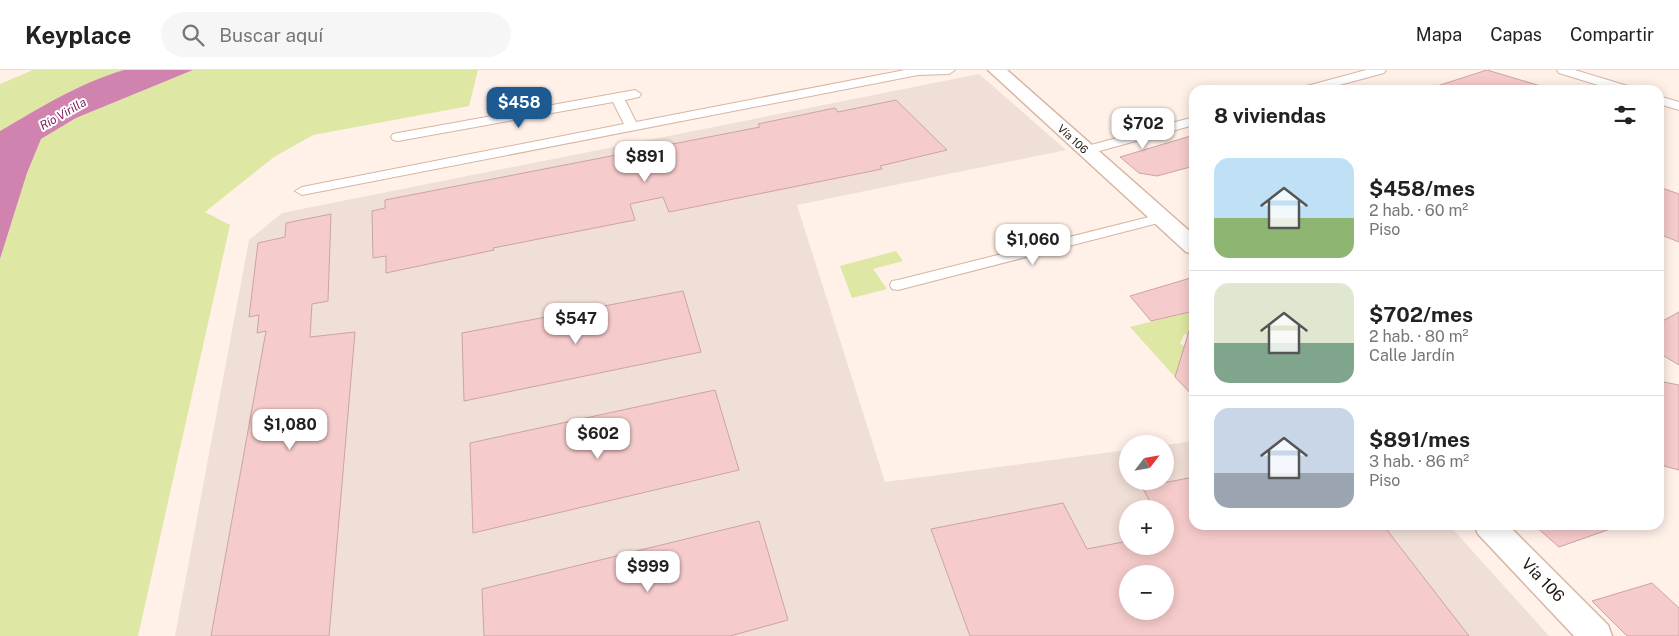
<!DOCTYPE html>
<html lang="es">
<meta charset="utf-8">
<style>
:root{--surface:#fff;--page:#f6f6f6;--text:#222;--muted:#767676;--line:#e0e0e0;--accent:#1c5a91}
body{margin:0;font-family:"Public Sans",sans-serif;background:var(--page);color:var(--text);height:100vh;display:flex;flex-direction:column;font-size:19px;white-space:nowrap}
*{box-sizing:border-box;margin:0}
p{font-size:16px;color:var(--muted)}
.icon{flex:none;width:28px;height:28px;fill:none;stroke:currentColor;stroke-width:2;stroke-linecap:round;stroke-linejoin:round}
.map{position:relative;flex:1;overflow:hidden}
.panel{position:absolute;left:1189px;top:15px;width:475px;height:445px;display:flex;flex-direction:column;background:var(--surface);border-radius:15px;box-shadow:0 2px 12px #0003}
.panel>*{flex:none}
.needle{width:32px;rotate:59deg}
.tools{position:absolute;left:1119px;top:365px;display:grid;gap:10px}
.tools a{display:grid;place-items:center;width:55px;height:55px;border-radius:50%;background:var(--surface);box-shadow:0 2px 12px #0003;font-size:25px}
.price{position:absolute;translate:-50% -42px;padding:0 11px;border-radius:10px;background:#fff;color:#222;font-size:16px;line-height:32px;filter:drop-shadow(0 1px 2px #0008)}
.price::after{content:'';position:absolute;left:50%;top:30px;width:15px;height:11px;margin-left:-8px;background:inherit;clip-path:polygon(0 0,100% 0,50% 100%)}
.price.selected{background:var(--accent);color:#fff}
ul{padding:0;list-style:none}
li{display:flex;align-items:center;gap:15px;height:125px;padding:0 25px}
li+li{border-top:1px solid var(--line)}
li span{display:grid;place-items:center;flex:none;width:140px;height:100px;border-radius:15px;color:#555}
li>.icon{margin-inline-start:auto}
span .icon{width:60px;height:60px;fill:#fffc;stroke-width:1}
li b{font-size:21px}
h2{display:flex;justify-content:space-between;align-items:center;height:60px;padding:0 25px;font-size:21px}
header{display:flex;align-items:center;gap:30px;box-sizing:border-box;height:70px;padding:0 25px;background:var(--surface);border-bottom:1px solid var(--line)}
header strong{font-size:24px}
nav{display:flex;gap:28px;margin-inline-start:auto;font-size:18px}
.search{width:350px;height:45px;background:var(--page);display:flex;align-items:center;gap:12px;box-sizing:border-box;padding:0 18px;border-radius:28px;color:var(--muted);font-size:19px}
.map>svg:first-child{display:block}
</style>
<header>
<strong>Keyplace</strong>
<div class="search"><svg class="icon" aria-label="search" viewBox="0 0 24 24"><circle cx="10" cy="10" r="6"/><path d="M15 15l6 6"/></svg>Buscar aquí</div>
<nav><a>Mapa</a><a>Capas</a><a>Compartir</a></nav>
</header>
<div class="map">
<svg width="1679" height="566" viewBox="0 0 1679 566">
<rect width="100%" height="100%" fill="#fff0e8"/>
<path fill="#f0dfd6" fill-rule="evenodd" d="M979 4 1066 80 797 135 885 412 1127 380 1128 411H1165V375L1194 371V455H1449L1549 566H175L249 170 282 143ZM1128 439H1165V476H1128ZM1128 504H1165V541H1128Z"/>
<g fill="#dee7a4">
<path d="M33 0H124C79 13 40 38 0 61V14Z"/>
<path d="M193 0H478L469 36 313 65 274 87 205 142 230 155 138 566H0V189L27 103 41 69 76 48Z"/>
<path d="M896 181 903 191 873 199 887 219 852 228 840 196Z"/>
<path d="M1194 241V267L1184 264 1180 274 1185 276 1175 307 1130 257Z"/>
</g>
<path fill="#d083ae" d="M124 0H193L76 48 41 69 27 103 0 189V61C40 38 79 13 124 0Z"/>
<g fill="#f6cbcb" stroke="#cca3a3" fill-rule="evenodd">
<path d="M1487 0 1544 17 1543 20H1434V17Z"/>
<path d="M896 30 947 80 880 96 882 99 669 142 663 127 630 134 635 150 493 178 494 180 386 203V186L373 188 372 141 385 138V130L760 57 758 54 835 38 838 42Z"/>
<path d="M1194 65V96L1157 106 1139 103 1120 87Z"/>
<path d="M1659 117 1679 124V172L1659 164Z"/>
<path d="M331 144 328 231 312 234 310 267 355 262 329 566H211L266 261 257 263 259 245 249 247 258 173 285 167 286 153Z"/>
<path d="M1194 207V241L1151 251 1130 226Z"/>
<path d="M683 221 701 282 464 331 462 263Z"/>
<path d="M1679 242V295L1659 283V253Z"/>
<path d="M1190 258H1194V327L1175 307Z"/>
<path d="M1659 311 1679 315V400L1664 396 1659 381Z"/>
<path d="M715 320 739 400 473 463 470 373Z"/>
<path d="M1194 407V455H1383L1469 566H970L931 459 1063 433 1087 479 1128 471V476H1165V439H1154L1142 417ZM1128 504H1165V541H1128Z"/>
<path d="M759 451 788 550 730 566H484L482 519Z"/>
<path d="M1534 455H1615L1616 457 1559 477Z"/>
<path d="M1652 513 1679 538V566H1627L1592 531Z"/>
</g>
<g fill="none" stroke-linecap="round" stroke-linejoin="round">
<g stroke="#d8b5a2" stroke-width="2">
<g id="street">
<path d="M905 0H955L949 4 918 5 302 125 295 121 302 117 624 54 613 32 398 71 393 70 391 67 393 64 398 63 635 20 641 24 639 27 625 30 636 52Z"/>
<path d="M1366 0H1386L1384 3 1321 20H1301L1303 17Z"/>
<path d="M1557 0H1575L1631 17 1633 20H1614L1559 3Z"/>
<path d="M1659 26 1679 32V40L1659 34Z"/>
<path d="M1194 47V55L1085 85 1078 81 1080 78Z"/>
<path d="M1161 144 1166 145 1168 148 1166 151 898 220 892 219 890 215 892 211 898 210Z"/>
</g>
</g>
<g stroke="#d8b5a2" stroke-width="3">
<g id="secondary">
<path d="M988 0H1007L1194 165V184L1186 182Z"/>
<path d="M1474 455H1508L1608 555 1612 566H1574L1478 464Z"/>
</g>
</g>
<use href="#street" fill="#fff" fill-rule="evenodd"/>
<use href="#secondary" fill="#fff" fill-rule="evenodd"/>
</g>
<g text-anchor="middle" dominant-baseline="central" stroke-width="4" stroke-linejoin="round" paint-order="stroke">
<g font-size="11" fill="#20130d" stroke="#fff">
<text transform="translate(1073 69) rotate(43)">Vía 106</text>
</g>
<g font-size="12" font-style="italic" fill="#7d225c" stroke="#fff">
<text transform="translate(63 44) rotate(-30)">Río Virilla</text>
</g>
<g font-size="16" fill="#20130d" stroke="#fff">
<text transform="translate(1543 510) rotate(46)">Vía 106</text>
</g>
</g>
</svg>
<div class="tools">
<a><svg class="needle" viewBox="-14 -14 28 28"><path d="M0-13l5 13h-10z" fill="#e53935"/><path d="M0 13l5-13h-10z" fill="#767676"/></svg></a>
<a>+</a>
<a>−</a>
</div>
<b class="price selected" style="left:519px;top:59px">$458</b>
<b class="price" style="left:1143px;top:80px">$702</b>
<b class="price" style="left:645px;top:113px">$891</b>
<b class="price" style="left:1033px;top:196px">$1,060</b>
<b class="price" style="left:576px;top:275px">$547</b>
<b class="price" style="left:290px;top:381px">$1,080</b>
<b class="price" style="left:598px;top:390px">$602</b>
<b class="price" style="left:648px;top:523px">$999</b>
<section class="panel">
<h2>8 viviendas<svg class="icon" aria-label="filters" viewBox="0 0 24 24"><path d="M4 7h16M4 17h16"/><circle cx="9" cy="7" r="2"/><circle cx="15" cy="17" r="2"/></svg></h2>
<ul>
<li><span style="background:linear-gradient(#bfe0f5 60%,#8fb573 0)"><svg class="icon" aria-label="home" viewBox="0 0 24 24"><path d="M3 11l9-7 9 7M6 9v11h12V9"/></svg></span><div><b>$458/mes</b><p>2 hab. · 60 m²</p><p>Piso</p></div></li>
<li><span style="background:linear-gradient(#dfe7d0 60%,#7fa58c 0)"><svg class="icon" aria-label="home" viewBox="0 0 24 24"><path d="M3 11l9-7 9 7M6 9v11h12V9"/></svg></span><div><b>$702/mes</b><p>2 hab. · 80 m²</p><p>Calle Jardín</p></div></li>
<li><span style="background:linear-gradient(#c9d6e8 65%,#9aa5b1 0)"><svg class="icon" aria-label="home" viewBox="0 0 24 24"><path d="M3 11l9-7 9 7M6 9v11h12V9"/></svg></span><div><b>$891/mes</b><p>3 hab. · 86 m²</p><p>Piso</p></div></li>
</ul>
</section>
</div>
